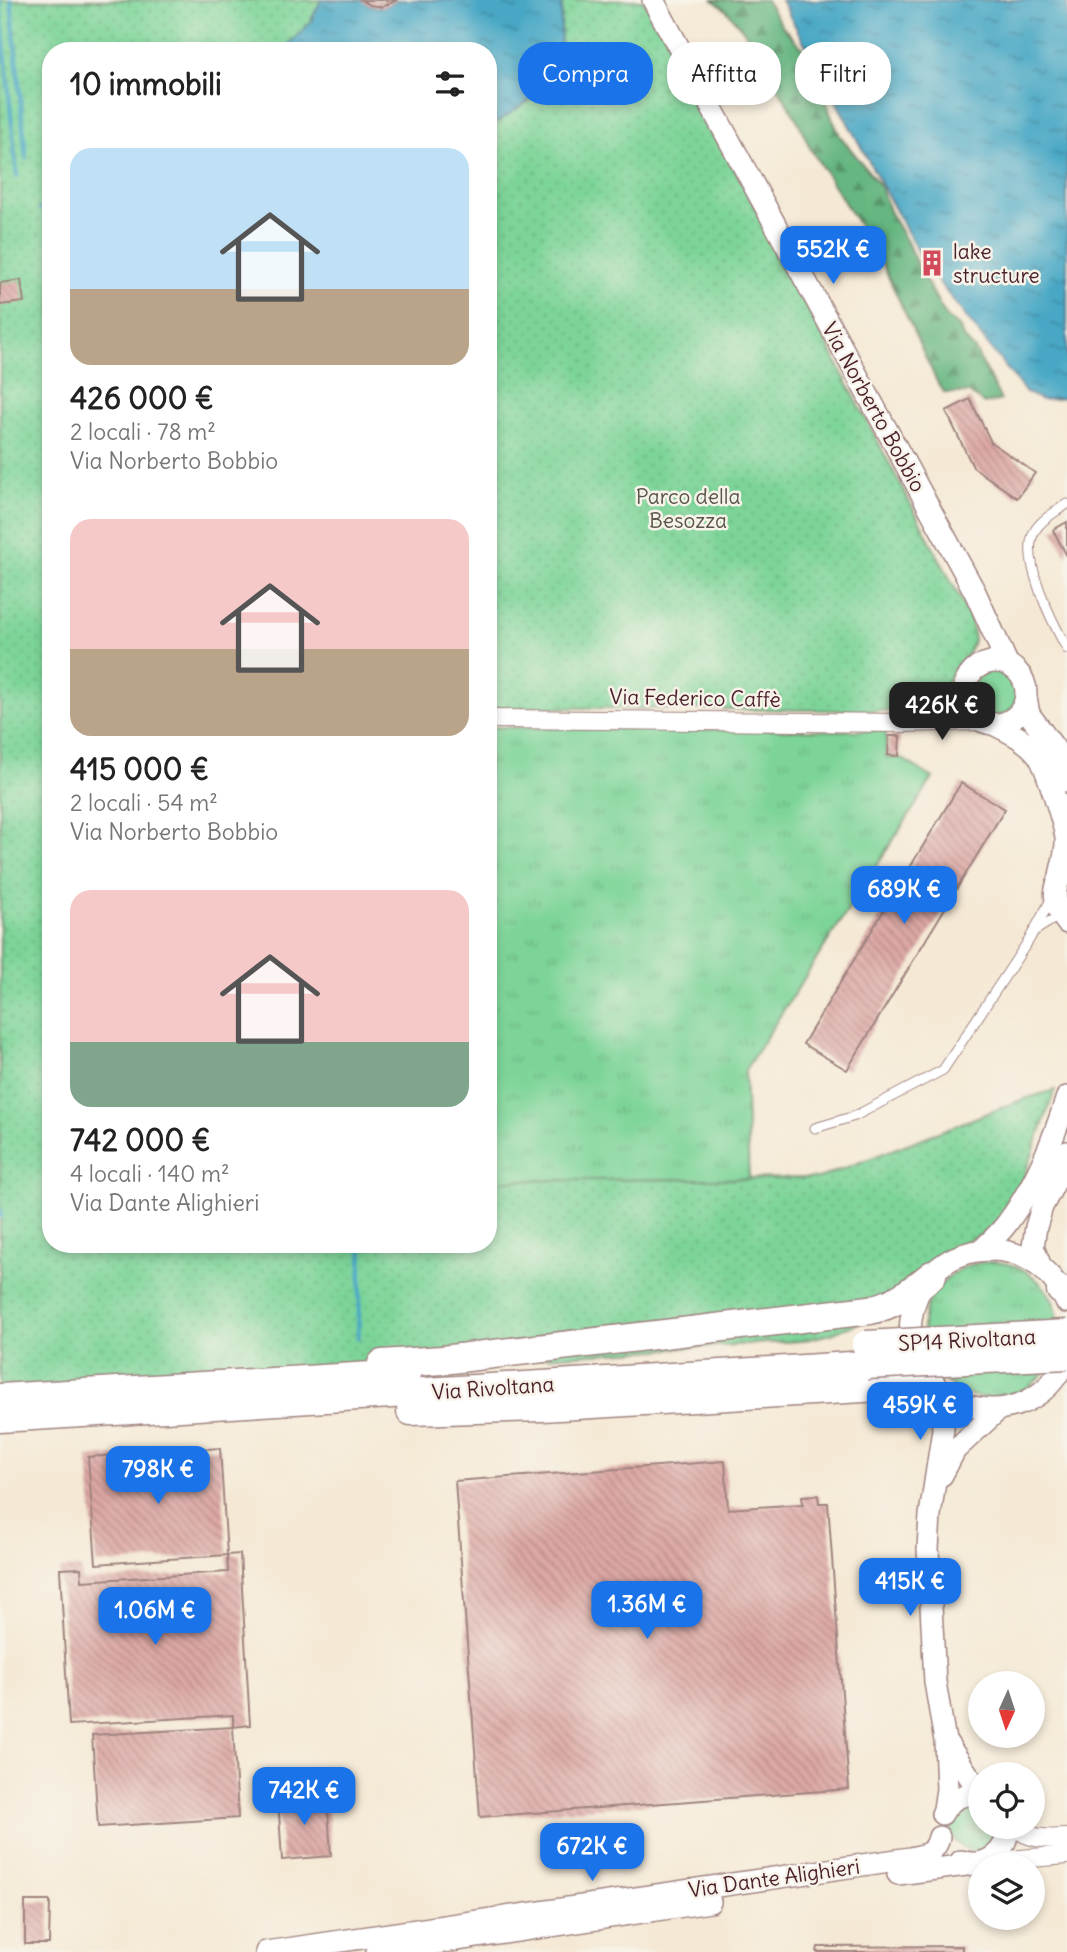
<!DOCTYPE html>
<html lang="it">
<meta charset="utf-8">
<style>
:root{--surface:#fff;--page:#f6f6f6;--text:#222;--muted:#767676;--accent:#1a73e8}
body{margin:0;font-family:Delius,sans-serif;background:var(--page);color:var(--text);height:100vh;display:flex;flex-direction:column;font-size:26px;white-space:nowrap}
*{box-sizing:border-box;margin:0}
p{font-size:23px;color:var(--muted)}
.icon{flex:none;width:38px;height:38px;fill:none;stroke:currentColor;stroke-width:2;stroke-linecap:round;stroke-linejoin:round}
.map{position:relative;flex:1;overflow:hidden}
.side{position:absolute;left:42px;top:42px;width:455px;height:1211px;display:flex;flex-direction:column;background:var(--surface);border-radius:28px;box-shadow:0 4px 10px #0003}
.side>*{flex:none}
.banner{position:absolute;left:518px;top:42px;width:443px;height:63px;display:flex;gap:14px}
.needle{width:46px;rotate:183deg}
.controls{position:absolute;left:968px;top:1671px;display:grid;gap:14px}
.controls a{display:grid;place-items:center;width:77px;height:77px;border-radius:50%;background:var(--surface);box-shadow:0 4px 10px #0003;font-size:35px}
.price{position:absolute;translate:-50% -60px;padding:0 16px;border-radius:14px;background:var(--accent);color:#fff;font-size:23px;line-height:46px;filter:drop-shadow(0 2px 4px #0008)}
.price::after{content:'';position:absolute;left:50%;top:42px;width:21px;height:16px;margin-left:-10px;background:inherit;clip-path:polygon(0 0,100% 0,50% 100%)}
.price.on{background:#222;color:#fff}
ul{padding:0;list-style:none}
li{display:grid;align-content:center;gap:14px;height:371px;padding:0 28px}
li span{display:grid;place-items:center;height:217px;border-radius:21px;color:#555}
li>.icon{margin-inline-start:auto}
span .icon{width:126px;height:126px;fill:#fffc;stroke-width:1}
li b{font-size:30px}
h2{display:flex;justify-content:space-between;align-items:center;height:84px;padding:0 28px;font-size:30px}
.tag{padding:0 24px;border-radius:28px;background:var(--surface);box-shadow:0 4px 10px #0003;font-size:24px;line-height:63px}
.tag.on{background:var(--accent);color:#fff}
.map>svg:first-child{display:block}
</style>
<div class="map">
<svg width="1067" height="1952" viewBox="0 0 1067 1952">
<defs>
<pattern id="grass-tufts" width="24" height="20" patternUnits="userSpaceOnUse" patternTransform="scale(1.75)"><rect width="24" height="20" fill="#7cd498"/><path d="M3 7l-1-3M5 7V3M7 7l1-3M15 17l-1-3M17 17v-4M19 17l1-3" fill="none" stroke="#6db683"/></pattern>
<pattern id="forest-firs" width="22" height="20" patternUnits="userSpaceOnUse" patternTransform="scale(1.75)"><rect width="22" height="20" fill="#65b680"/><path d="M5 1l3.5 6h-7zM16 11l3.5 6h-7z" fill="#559369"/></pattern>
<pattern id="park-dots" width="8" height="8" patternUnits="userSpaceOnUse" patternTransform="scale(1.75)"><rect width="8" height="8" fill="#7cd498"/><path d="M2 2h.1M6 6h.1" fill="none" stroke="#6db683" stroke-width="1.8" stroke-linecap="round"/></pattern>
<pattern id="water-ripples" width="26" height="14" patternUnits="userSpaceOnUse" patternTransform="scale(1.75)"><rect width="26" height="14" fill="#46a7c5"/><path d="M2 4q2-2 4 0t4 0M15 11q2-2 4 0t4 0" fill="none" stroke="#3c87a0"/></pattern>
<pattern id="building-back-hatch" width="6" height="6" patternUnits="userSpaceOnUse" patternTransform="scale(1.75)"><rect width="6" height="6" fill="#dda8a5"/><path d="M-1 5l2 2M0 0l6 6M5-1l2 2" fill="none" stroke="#b58887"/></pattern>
</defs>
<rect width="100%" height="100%" fill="#f7f3e8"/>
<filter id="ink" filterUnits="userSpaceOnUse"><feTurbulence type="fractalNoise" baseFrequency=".0143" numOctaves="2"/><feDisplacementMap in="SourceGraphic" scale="14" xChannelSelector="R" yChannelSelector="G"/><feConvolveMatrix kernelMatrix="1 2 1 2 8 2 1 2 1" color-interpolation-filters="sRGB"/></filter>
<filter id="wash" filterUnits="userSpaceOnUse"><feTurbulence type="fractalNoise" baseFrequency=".00686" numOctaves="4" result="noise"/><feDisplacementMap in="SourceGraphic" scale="28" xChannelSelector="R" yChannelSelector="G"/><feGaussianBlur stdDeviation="1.57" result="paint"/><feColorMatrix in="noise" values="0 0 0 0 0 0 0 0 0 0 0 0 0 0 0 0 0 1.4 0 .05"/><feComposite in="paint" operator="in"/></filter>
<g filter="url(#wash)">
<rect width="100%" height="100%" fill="#f5e9d5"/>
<g fill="url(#grass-tufts)" stroke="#637a62" stroke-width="2">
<path d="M488 727 886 731V757L901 758 933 778 745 1070 749 1179 488 1181Z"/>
<circle cx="991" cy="1330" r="68"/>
<path d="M967 1807 980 1808V1827H995C990 1882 918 1828 967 1807Z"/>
</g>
<path fill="url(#forest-firs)" stroke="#586a56" stroke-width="2" d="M713 0H766L782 26 813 59 818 70 830 113 840 136 881 187 889 211 907 242 917 265 947 318 959 326 963 337 975 350 1001 400 984 404 969 393H945L939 386 880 259 810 148 799 123 745 32 727 11Z"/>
<path fill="url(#park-dots)" stroke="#637a62" stroke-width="2" d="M0 0H643L661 28 971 619 974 640 965 659 954 669 945 686V698L937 707 923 711 488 707V51H51V1244H488V1181L819 1178 1027 1098 1055 1090 1023 1180 1008 1210 987 1232 959 1245 937 1259 868 1319 831 1334 800 1341 0 1391Z"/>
<circle fill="#7cd498" stroke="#637a62" stroke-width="2" cx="995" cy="693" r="23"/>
<g fill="url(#water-ripples)" stroke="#486378" stroke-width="2">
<path d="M321 0H361L370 5 382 7 397 0H562L559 87 538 95 488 128V51H282L310 23Z"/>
<path d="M781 0H1067V398L1042 400 1026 393 926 266Z"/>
</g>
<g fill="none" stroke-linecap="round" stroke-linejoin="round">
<g stroke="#46a7c5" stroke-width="4.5">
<path d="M11 0 26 158"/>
<path d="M0 1 17 176"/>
<path d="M40 209H51"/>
<path d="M0 1210 1 1216"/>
<path d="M358 1338 362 1244"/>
</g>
</g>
<g id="blocks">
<g fill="url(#building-back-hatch)">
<path d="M361 0H397L382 7 370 5Z"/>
<path d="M934 256 940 265 930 271 924 262Z"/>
<path d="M21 280 24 302 0 305V283Z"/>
<path d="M970 399 991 442 1035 473 1017 498 973 467 946 411Z"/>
<path d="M1067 522V556L1053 530Z"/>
<path d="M889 736H900L899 756 888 755Z"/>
<path d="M961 783 1005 809 847 1070 803 1044Z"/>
<path d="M220 1448 227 1555 96 1564 88 1457Z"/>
<path d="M725 1461 728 1509 803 1504 802 1496 818 1495 819 1503H828L849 1789 480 1817 455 1481Z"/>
<path d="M240 1554 250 1725 233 1727V1715L69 1725 60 1569 81 1568 82 1581 228 1572 227 1555Z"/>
<path d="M233 1727 238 1818 98 1827 92 1735Z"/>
<path d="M327 1794 331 1856 282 1860 278 1798Z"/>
<path d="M25 1901H50L49 1944H25Z"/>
<path d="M962 1946V1952H817L818 1947Z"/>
</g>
</g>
</g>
<g filter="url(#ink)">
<use href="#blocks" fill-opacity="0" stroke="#a08480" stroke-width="2"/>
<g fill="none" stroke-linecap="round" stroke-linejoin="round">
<g stroke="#a08480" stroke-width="11">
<g id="service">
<path d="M1067 504C1056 512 1041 519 1034 532 1020 560 1053 623 1067 649"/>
<path d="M1036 930 1060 915"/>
<path d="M815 1128 855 1116 943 1070 1029 940 1052 898"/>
</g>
</g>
<g stroke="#a08480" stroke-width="20">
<g id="minor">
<path d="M926 718C947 713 950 704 964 688"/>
<path d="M488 719 902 723 982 721"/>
<path d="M1016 1827C1028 1840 1050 1839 1067 1838"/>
<path d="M984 1862 1067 1855"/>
</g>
</g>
<g stroke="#a08480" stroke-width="24">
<g id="tertiary">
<path d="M653 0 975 592 1008 665"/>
<circle cx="995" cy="693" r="31"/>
<path d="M1026 697 1029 714 1055 749 1060 758 1067 781"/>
<path d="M993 724C1009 732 1027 740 1038 755 1046 766 1064 824 1066 838 1067 851 1062 864 1060 876"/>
<path d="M1067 869C1051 886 1052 905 1067 923"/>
<path d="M982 1250C991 1241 1001 1232 1008 1222 1036 1184 1053 1141 1067 1097"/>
<path d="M1041 1267 1033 1247 1036 1227 1042 1207 1057 1178 1067 1152"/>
<path d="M1066 1302C1035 1225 921 1236 911 1320 899 1414 1033 1445 1067 1356"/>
<path d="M940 1392 943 1429 930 1515 928 1549 935 1682 945 1741 947 1789 944 1809"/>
<path d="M942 1475 955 1450 998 1410"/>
<path d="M947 1743 971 1779 980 1790"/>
<path d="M942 1814C950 1799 962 1793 980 1794"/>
<path d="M961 1861C985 1869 1008 1852 1008 1827"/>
<path d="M898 1874 974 1864"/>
<path d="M266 1952 910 1858C925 1855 936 1853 939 1837"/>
<path d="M377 1952 710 1902"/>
</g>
</g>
<g stroke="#a08480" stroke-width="31">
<g id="trunk">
<path d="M1061 1290 1067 1293"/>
<path d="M382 1364 442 1360 870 1310C895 1305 913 1290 932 1275"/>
<path d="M0 1398 406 1374"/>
<path d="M411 1411 542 1407 931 1384"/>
<path d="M0 1418 867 1365"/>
</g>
</g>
<use href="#service" stroke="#fff" stroke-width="9"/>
<use href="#minor" stroke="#fff" stroke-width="18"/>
<use href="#tertiary" stroke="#fff" stroke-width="21"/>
<use href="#trunk" stroke="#fff" stroke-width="28"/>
<g stroke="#a08480" stroke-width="31" stroke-linecap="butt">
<g id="trunk-bridge">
<path d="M866 1345 1067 1334"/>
<path d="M867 1365 1067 1355"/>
</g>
</g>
<use href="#trunk-bridge" stroke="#fff" stroke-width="28"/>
</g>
</g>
<defs>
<g id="building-bare" transform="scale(2.1)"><path d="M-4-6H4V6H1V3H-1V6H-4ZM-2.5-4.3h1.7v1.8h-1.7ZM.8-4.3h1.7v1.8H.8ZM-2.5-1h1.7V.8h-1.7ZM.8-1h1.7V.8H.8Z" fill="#d1495b" stroke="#f7f3e8" stroke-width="2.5" paint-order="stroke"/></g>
</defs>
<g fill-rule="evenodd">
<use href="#building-bare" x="932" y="263"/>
</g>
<g text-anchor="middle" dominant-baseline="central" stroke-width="5" stroke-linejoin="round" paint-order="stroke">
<g font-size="21" fill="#4a1f2b" stroke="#f7f3e8" text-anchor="start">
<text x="953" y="251">lake<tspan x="953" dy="24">structure</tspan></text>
</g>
<g font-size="21" fill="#4a1f2b" stroke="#f7f3e8">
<text transform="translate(874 407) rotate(61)">Via Norberto Bobbio</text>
<text transform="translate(695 698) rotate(1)">Via Federico Caffè</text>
<text transform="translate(967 1340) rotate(-3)">SP14 Rivoltana</text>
<text transform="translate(493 1388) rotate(-4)">Via Rivoltana</text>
<text transform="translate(774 1878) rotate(-8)">Via Dante Alighieri</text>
</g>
<g font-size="21" fill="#59554c" stroke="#f7f3e8">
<text x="688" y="496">Parco della<tspan x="688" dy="24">Besozza</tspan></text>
</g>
</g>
</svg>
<div class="controls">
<a><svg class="needle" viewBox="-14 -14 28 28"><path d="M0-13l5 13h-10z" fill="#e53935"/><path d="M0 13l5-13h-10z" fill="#767676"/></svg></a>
<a><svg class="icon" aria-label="locate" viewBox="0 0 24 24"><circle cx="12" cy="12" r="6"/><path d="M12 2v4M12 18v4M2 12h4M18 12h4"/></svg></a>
<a><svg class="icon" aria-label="layers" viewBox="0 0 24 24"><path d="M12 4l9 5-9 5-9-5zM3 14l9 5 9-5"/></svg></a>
</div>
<b class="price" style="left:833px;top:286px">552K €</b>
<b class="price on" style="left:942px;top:742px">426K €</b>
<b class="price" style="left:904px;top:926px">689K €</b>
<b class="price" style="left:920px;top:1442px">459K €</b>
<b class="price" style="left:158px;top:1506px">798K €</b>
<b class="price" style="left:910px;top:1618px">415K €</b>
<b class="price" style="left:647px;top:1641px">1.36M €</b>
<b class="price" style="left:155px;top:1647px">1.06M €</b>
<b class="price" style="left:304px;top:1827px">742K €</b>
<b class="price" style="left:592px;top:1883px">672K €</b>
<div class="banner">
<a class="tag on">Compra</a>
<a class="tag">Affitta</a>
<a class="tag">Filtri</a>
</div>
<section class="side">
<h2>10 immobili<svg class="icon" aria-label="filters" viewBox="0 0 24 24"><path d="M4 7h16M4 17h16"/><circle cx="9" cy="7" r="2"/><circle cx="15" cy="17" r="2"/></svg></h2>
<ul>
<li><span style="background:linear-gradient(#bfe0f5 65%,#b9a48a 0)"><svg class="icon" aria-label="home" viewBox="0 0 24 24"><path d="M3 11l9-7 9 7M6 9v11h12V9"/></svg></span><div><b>426 000 €</b><p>2 locali · 78 m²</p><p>Via Norberto Bobbio</p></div></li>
<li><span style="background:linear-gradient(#f6c9c9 60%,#b9a48a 0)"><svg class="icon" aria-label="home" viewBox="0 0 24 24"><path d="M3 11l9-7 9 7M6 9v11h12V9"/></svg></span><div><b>415 000 €</b><p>2 locali · 54 m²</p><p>Via Norberto Bobbio</p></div></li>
<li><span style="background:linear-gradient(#f6c9c9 70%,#7fa58c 0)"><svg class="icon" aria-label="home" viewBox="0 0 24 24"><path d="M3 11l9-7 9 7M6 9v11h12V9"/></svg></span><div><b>742 000 €</b><p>4 locali · 140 m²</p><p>Via Dante Alighieri</p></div></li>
</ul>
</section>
</div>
